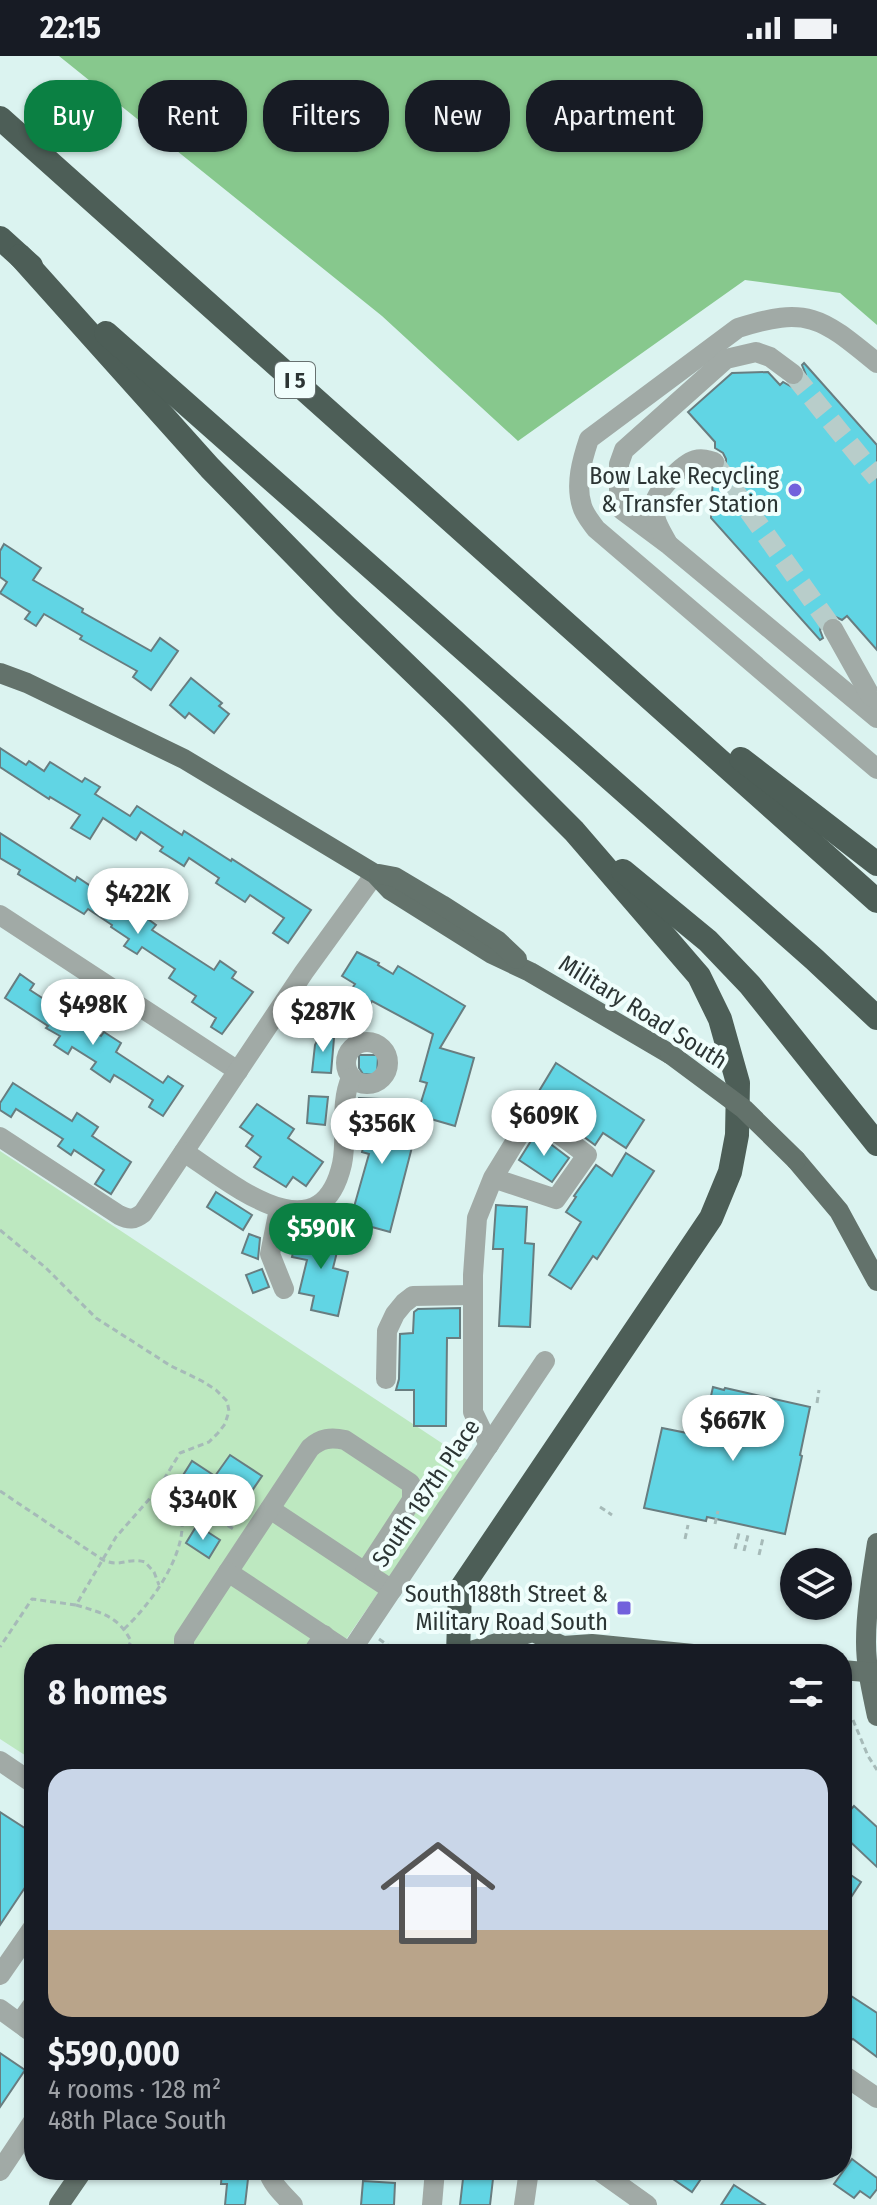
<!DOCTYPE html>
<meta charset="utf-8">
<style>
:root{--surface:#171b24;--page:#242831;--text:#f1f3f6;--muted:#9ea1a6;--line:#363941;--accent:#0b8043}
body{margin:0;font-family:"Fira Sans Condensed",sans-serif;background:var(--page);color:var(--text);height:100vh;display:flex;flex-direction:column;font-size:30px;white-space:nowrap}
*{box-sizing:border-box;margin:0}
p{font-size:26px;color:var(--muted)}
.icon{flex:none;width:44px;height:44px;fill:none;stroke:currentColor;stroke-width:2;stroke-linecap:round;stroke-linejoin:round}
.map{position:relative;flex:1;overflow:hidden}
.sheet{position:absolute;left:24px;top:1588px;width:828px;height:536px;display:flex;flex-direction:column;background:var(--surface);border-radius:32px;box-shadow:0 2px 6px #0004}
.sheet>*{flex:none}
.top-card{position:absolute;left:24px;top:24px;width:830px;height:72px;display:flex;gap:16px}
.controls{position:absolute;left:780px;top:1492px;display:grid;gap:16px}
.controls a{display:grid;place-items:center;width:72px;height:72px;border-radius:50%;background:var(--surface);box-shadow:0 2px 6px #0004;font-size:40px}
.price{position:absolute;translate:-50% -68px;padding:0 18px;border-radius:28px;background:#fff;color:#222;font-size:26px;line-height:52px;filter:drop-shadow(0 2px 4px #0008)}
.price::after{content:'';position:absolute;left:50%;top:48px;width:24px;height:18px;margin-left:-12px;background:inherit;clip-path:polygon(0 0,100% 0,50% 100%)}
.price.current{background:var(--accent);color:#fff}
ul{padding:0;list-style:none}
li{display:grid;align-content:center;gap:16px;height:424px;padding:0 24px}
li+li{border-top:2px solid var(--line)}
li span{display:grid;place-items:center;height:248px;border-radius:24px;color:#555}
li>.icon{margin-inline-start:auto}
span .icon{width:144px;height:144px;fill:#fffc;stroke-width:1}
li b{font-size:34px}
h2{display:flex;justify-content:space-between;align-items:center;height:96px;padding:0 24px;font-size:34px}
.pill{padding:0 28px;border-radius:32px;background:var(--surface);box-shadow:0 2px 6px #0004;font-size:28px;line-height:72px}
.pill.current{background:var(--accent);color:#fff}
.status{display:flex;justify-content:space-between;align-items:center;height:56px;padding:0 40px;background:var(--surface);direction:ltr}
.status svg{height:22px;fill:currentColor}
.map>svg:first-child{display:block}
</style>
<div class="status"><b>22:15</b><svg viewBox="0 0 49 12"><path d="M0 12V9h3v3zM5 12V6h3v6zM10 12V3h3v9zM15 12V0h3v12zM26 1h20v11H26zM47 4h2v5h-2z"/></svg></div>
<div class="map">
<svg width="877" height="2149" viewBox="0 0 877 2149">
<rect width="100%" height="100%" fill="#dbf3f0"/>
<path fill="#bde8c0" d="M0 1095 469 1405 336 1598H34V1705L0 1683Z"/>
<path fill="#87c88d" d="M59 0H877V269L840 237 745 224 518 385 382 260Z"/>
<g fill="#61d5e4" stroke="#687d80" stroke-width="2">
<path d="M804 307 877 389V594L847 560 842 564 834 560 826 562 822 567 820 574 823 582 820 584 711 462 713 419 723 415 726 409V403L723 397 715 392V386L688 356 732 317 768 316 780 329 783 326 792 331 799 330 804 325 806 319 802 309Z"/>
<path d="M4 488 41 512 33 524 83 553 82 556 151 595 160 582 178 595 151 634 133 621 137 615 80 583 82 580 44 558 36 570 25 563 30 556 0 537 7 526 0 521V495Z"/>
<path d="M191 622 222 647 219 650 229 658 214 677 189 657 185 662 170 649Z"/>
<path d="M0 692 26 709 29 705 44 715 50 706 82 726 85 722 100 731 95 738 130 760 137 750 182 779 184 775 231 805 232 803 311 854 288 887 273 877 284 862 250 839 245 846 216 827 219 822 189 802 184 810 160 795 163 791 141 776 136 784 103 762 90 783 71 772 80 759 50 741 49 743 0 711Z"/>
<path d="M0 777 75 825 77 821 113 845 111 847 137 865 141 858 156 869 152 874 214 914 220 905 236 916 232 922 253 936 222 978 211 971 216 962 192 946 196 940 169 922 175 913 142 891 137 898 124 890 129 883 111 871 112 869 88 853 84 858 18 818 20 814 0 802Z"/>
<path d="M357 896 379 907 378 909 393 918 398 910 465 950 440 992 474 1002 455 1070 417 1059 427 1027 420 1025 433 978 372 945 361 964 362 939 359 945 348 938 355 928 342 920Z"/>
<path d="M20 918 34 928 30 934 101 980 104 976 121 987 116 996 163 1027 168 1020 183 1030 163 1060 149 1051 153 1044 124 1025 114 1019 110 1026 91 1013 96 1006 72 991 68 998 54 989 60 980 46 972 48 970 5 942Z"/>
<path d="M322 975 334 982 331 1017 312 1016 315 989Z"/>
<path d="M359 999H378L377 1019 363 1018 359 1012Z"/>
<path d="M556 1007 644 1064 626 1092 603 1077 595 1089 540 1048 533 1045Z"/>
<path d="M13 1027 72 1065 77 1057 98 1071 92 1080 131 1106 111 1138 95 1128 104 1114 74 1094 71 1099 58 1090 63 1083 16 1053 11 1061 0 1054V1047Z"/>
<path d="M309 1040 328 1041 325 1069 307 1067Z"/>
<path d="M359 1042 380 1043 379 1057 418 1068 390 1176 350 1165 369 1098 362 1096 371 1062 357 1061Z"/>
<path d="M257 1048 294 1073 288 1082 323 1106 306 1130 293 1121 286 1131 254 1111 261 1101 246 1090 253 1080 240 1071Z"/>
<path d="M536 1077 569 1102 552 1126 519 1104Z"/>
<path d="M626 1097 654 1115 597 1203 593 1200 571 1233 549 1219 581 1166 566 1156 576 1141 574 1140 596 1109 612 1120Z"/>
<path d="M216 1136 252 1159 243 1174 207 1151Z"/>
<path d="M496 1149 527 1151 525 1187 534 1188 530 1271 499 1270 503 1193H493Z"/>
<path d="M312 1174 341 1180 333 1212 348 1216 338 1260 311 1254 314 1240 299 1237 307 1204 292 1201 297 1179 310 1182Z"/>
<path d="M249 1178 260 1182 258 1203 242 1197Z"/>
<path d="M262 1213 269 1231 253 1237 246 1219Z"/>
<path d="M460 1252V1282H447L446 1370H414V1334H396L399 1323 400 1278 413 1277 414 1256 418 1253Z"/>
<path d="M713 1331 724 1334 725 1332 810 1351 800 1399 802 1400 785 1478 707 1461 706 1465 644 1452 662 1372 702 1380Z"/>
<path d="M230 1399 262 1420 235 1460 180 1424 192 1405 215 1420Z"/>
<path d="M197 1469 220 1484 209 1502 186 1487Z"/>
<path d="M854 1750 877 1771V1811L842 1778V1763Z"/>
<path d="M0 1756 34 1778V1818L0 1869Z"/>
<path d="M842 1813 861 1826 842 1855Z"/>
<path d="M842 1934 877 1957V2001L853 1983 851 1984 842 1978Z"/>
<path d="M0 1997 25 2014 0 2051Z"/>
<path d="M852 2103 877 2122V2133L870 2142 860 2135 854 2142 834 2128Z"/>
<path d="M222 2114H249L245 2149H225L227 2128H221Z"/>
<path d="M464 2114H494L490 2149H460Z"/>
<path d="M660 2114H707L692 2136Z"/>
<path d="M363 2125 395 2127 394 2149H361Z"/>
<path d="M734 2129 765 2149H721Z"/>
</g>
<g fill="none" stroke-linecap="round" stroke-linejoin="round">
<g stroke="#b8cdca" stroke-width="20" stroke-dasharray="20 10" stroke-linecap="butt">
<path d="M793 318 877 422"/>
<path d="M714 406 833 573"/>
</g>
<g stroke="#a6bab8" stroke-width="3" stroke-dasharray="6 4" stroke-linecap="butt">
<path d="M0 1174 46 1212 96 1262 171 1310 202 1325 216 1334 227 1345 229 1355 225 1368 218 1377 209 1386 180 1397 158 1433 116 1481 76 1549 32 1543 0 1591"/>
<path d="M817 1347 819 1334"/>
<path d="M0 1435 103 1504C121 1512 127 1501 145 1506L154 1516 159 1529"/>
<path d="M194 1448 235 1474"/>
<path d="M600 1451 612 1459"/>
<path d="M182 1464 197 1444"/>
<path d="M715 1468 718 1455"/>
<path d="M685 1483 688 1469"/>
<path d="M735 1493 739 1477"/>
<path d="M744 1495 748 1479"/>
<path d="M759 1499 763 1482"/>
<path d="M76 1549C102 1557 118 1560 131 1585L125 1598"/>
<path d="M124 1573C150 1549 185 1501 182 1464L156 1436"/>
<path d="M379 1583 400 1598"/>
<path d="M853 1664 868 1700 877 1714"/>
</g>
<g stroke="#a1aaa6" stroke-width="20">
<path d="M877 307C823 263 809 249 738 272L589 383C582 404 575 428 582 450 584 458 591 466 596 473L877 713"/>
<path d="M793 318 770 301 756 296 726 303 624 394 619 408V445L622 454 669 489 877 662"/>
<path d="M667 486C661 475 653 463 654 450 655 436 682 408 695 404 702 402 708 404 714 406"/>
<path d="M833 573 870 639 877 644"/>
<path d="M0 859 238 1015"/>
<circle cx="367" cy="1007" r="21"/>
<path d="M0 1081 119 1159C129 1164 134 1164 143 1157L304 916 375 818"/>
<path d="M184 1096C230 1126 320 1204 342 1108 348 1080 339 1049 351 1022"/>
<path d="M279 1153 270 1198 284 1233"/>
<path d="M386 1323 387 1275 395 1258 404 1247 413 1240 473 1239"/>
<path d="M489 1389 473 1356V1219L477 1162 493 1122 532 1058 587 1099 556 1143 493 1122"/>
<path d="M270 1453 392 1534"/>
<path d="M350 1597 228 1516 310 1392C321 1382 331 1381 345 1384L410 1427 412 1431V1444L365 1516"/>
<path d="M184 1598V1583L228 1516"/>
<path d="M312 1598 324 1579"/>
<path d="M349 1598 545 1305"/>
<path d="M0 1705 34 1728"/>
<path d="M0 1919 34 1870"/>
<path d="M34 1947 24 1961 26 1972 34 1978"/>
<path d="M0 1953 26 1972"/>
<path d="M842 2018 877 2042"/>
<path d="M268 2114C271 2128 284 2139 293 2149"/>
<path d="M598 2114 647 2149"/>
<path d="M0 2115 34 2064"/>
<path d="M432 2149 435 2114"/>
<path d="M524 2149 529 2114"/>
</g>
<g stroke="#63726b" stroke-width="20">
<path d="M0 617 27 627 184 703 375 818 390 834 492 898 530 916 670 998"/>
<path d="M379 818 395 821 442 849 498 885 517 903"/>
<path d="M796 1104 839 1155 877 1225"/>
<path d="M877 1487C872 1520 866 1553 866 1586 866 1612 872 1636 877 1660"/>
<path d="M461 1598 533 1576 563 1590"/>
<path d="M548 1598 563 1590 592 1588 693 1598"/>
<path d="M842 1614 877 1617"/>
<path d="M59 2149 83 2114"/>
</g>
<g stroke="#4d5e57" stroke-width="24">
<path d="M0 62 877 845"/>
<path d="M0 182 31 210"/>
<path d="M20 200 210 412 345 550 455 656 574 775 699 920 720 963 738 1027 737 1079 730 1116 711 1162 460 1534 458 1598"/>
<path d="M106 277 814 903 877 962"/>
<path d="M741 703 877 808"/>
<path d="M623 815 708 885 750 929 877 1088"/>
</g>
<path stroke="#63726b" stroke-width="20" d="M670 998 744 1053 796 1104"/>
</g>
<g fill="#7261dc" stroke="#f0fefc" stroke-width="3">
<circle cx="795" cy="434" r="8"/>
<rect x="616" y="1544" width="16" height="16" rx="4"/>
</g>
<g text-anchor="middle" dominant-baseline="central" stroke-width="8" stroke-linejoin="round" paint-order="stroke">
<rect fill="#f0fefc" stroke="#677170" stroke-width="2" x="275" y="306" width="40" height="36" rx="6"/>
<g font-size="22" font-weight="bold" fill="#2c3534">
<text x="295" y="324">I 5</text>
</g>
<g font-size="24" fill="#2c3534" stroke="#f0fefc" text-anchor="end">
<text x="779" y="420">Bow Lake Recycling<tspan x="779" dy="28">&amp; Transfer Station</tspan></text>
<text x="608" y="1538">South 188th Street &amp;<tspan x="608" dy="28">Military Road South</tspan></text>
</g>
<g font-size="24" fill="#2c3534" stroke="#f0fefc">
<text transform="translate(643 956) rotate(32)">Military Road South</text>
<text transform="translate(426 1437) rotate(-56)">South 187th Place</text>
</g>
</g>
</svg>
<div class="controls">
<a><svg class="icon" aria-label="layers" viewBox="0 0 24 24"><path d="M12 4l9 5-9 5-9-5zM3 14l9 5 9-5"/></svg></a>
</div>
<b class="price" style="left:138px;top:880px">$422K</b>
<b class="price" style="left:93px;top:991px">$498K</b>
<b class="price" style="left:323px;top:998px">$287K</b>
<b class="price" style="left:544px;top:1102px">$609K</b>
<b class="price" style="left:382px;top:1110px">$356K</b>
<b class="price current" style="left:321px;top:1215px">$590K</b>
<b class="price" style="left:733px;top:1407px">$667K</b>
<b class="price" style="left:203px;top:1486px">$340K</b>
<div class="top-card">
<a class="pill current">Buy</a>
<a class="pill">Rent</a>
<a class="pill">Filters</a>
<a class="pill">New</a>
<a class="pill">Apartment</a>
</div>
<section class="sheet">
<h2>8 homes<svg class="icon" aria-label="filters" viewBox="0 0 24 24"><path d="M4 7h16M4 17h16"/><circle cx="9" cy="7" r="2"/><circle cx="15" cy="17" r="2"/></svg></h2>
<ul>
<li><span style="background:linear-gradient(#c9d6e8 65%,#b9a48a 0)"><svg class="icon" aria-label="home" viewBox="0 0 24 24"><path d="M3 11l9-7 9 7M6 9v11h12V9"/></svg></span><div><b>$590,000</b><p>4 rooms · 128 m²</p><p>48th Place South</p></div></li>
</ul>
</section>
</div>
